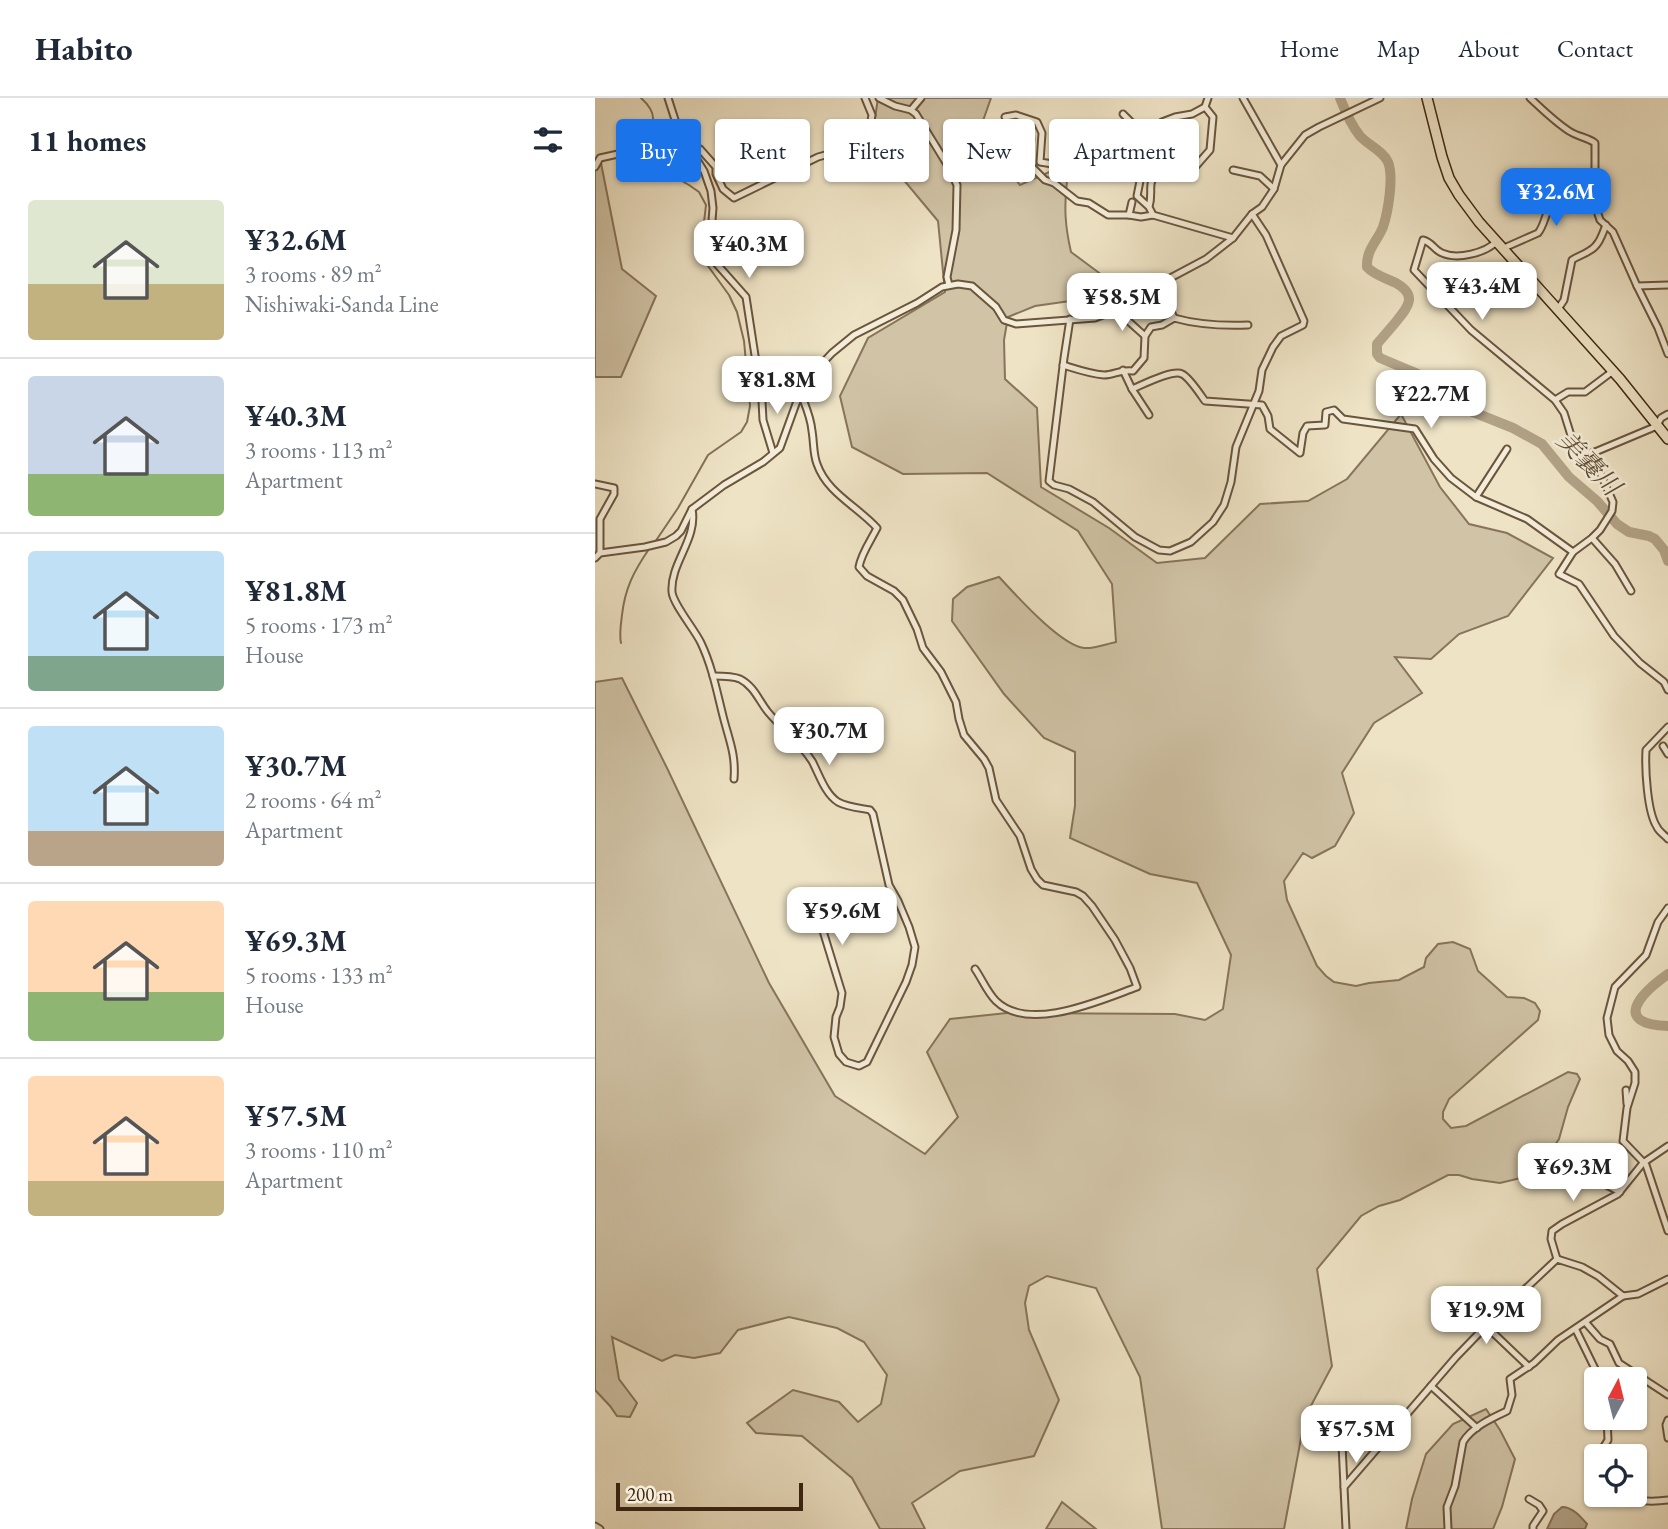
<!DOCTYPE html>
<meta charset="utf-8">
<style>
:root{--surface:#fff;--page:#f6f6f7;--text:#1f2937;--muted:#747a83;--line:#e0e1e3;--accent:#1a73e8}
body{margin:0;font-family:"EB Garamond","Noto Serif JP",serif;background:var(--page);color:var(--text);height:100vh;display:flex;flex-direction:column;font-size:26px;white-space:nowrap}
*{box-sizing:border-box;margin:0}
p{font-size:23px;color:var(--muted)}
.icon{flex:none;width:38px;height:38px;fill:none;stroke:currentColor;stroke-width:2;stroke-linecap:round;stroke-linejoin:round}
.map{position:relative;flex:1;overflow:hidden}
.drawer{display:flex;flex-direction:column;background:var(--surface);width:595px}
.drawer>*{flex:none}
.top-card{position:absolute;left:21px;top:21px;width:665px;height:63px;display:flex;gap:14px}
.needle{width:46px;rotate:7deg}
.fabs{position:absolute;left:989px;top:1269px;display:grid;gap:14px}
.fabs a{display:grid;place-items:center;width:63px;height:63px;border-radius:7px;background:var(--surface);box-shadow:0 2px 5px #0004;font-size:35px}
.scale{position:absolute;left:21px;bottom:18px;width:187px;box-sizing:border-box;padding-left:7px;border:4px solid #3e2610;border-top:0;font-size:19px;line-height:24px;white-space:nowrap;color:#3e2610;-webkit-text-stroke:5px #f4edd9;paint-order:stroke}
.price{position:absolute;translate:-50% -60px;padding:0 16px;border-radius:14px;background:#fff;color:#222;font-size:23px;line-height:46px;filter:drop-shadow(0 2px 4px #0008)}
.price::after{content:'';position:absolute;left:50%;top:42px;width:21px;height:16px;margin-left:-10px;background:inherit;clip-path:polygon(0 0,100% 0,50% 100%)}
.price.on{background:var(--accent);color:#fff}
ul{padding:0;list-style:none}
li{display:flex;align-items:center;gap:21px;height:175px;padding:0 28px}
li+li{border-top:2px solid var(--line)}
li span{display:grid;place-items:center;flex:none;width:196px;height:140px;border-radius:7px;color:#555}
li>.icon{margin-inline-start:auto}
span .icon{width:84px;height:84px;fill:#fffc;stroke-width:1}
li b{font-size:30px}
h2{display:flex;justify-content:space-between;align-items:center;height:84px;padding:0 28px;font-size:30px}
.chip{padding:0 24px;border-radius:7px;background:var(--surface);box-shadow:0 2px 5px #0004;font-size:24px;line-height:63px}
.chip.on{background:var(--accent);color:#fff}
header{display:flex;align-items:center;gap:42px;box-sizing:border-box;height:98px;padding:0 35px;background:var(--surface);border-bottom:2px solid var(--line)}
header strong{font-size:33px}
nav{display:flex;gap:38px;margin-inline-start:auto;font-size:24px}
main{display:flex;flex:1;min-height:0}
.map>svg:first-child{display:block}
</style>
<header>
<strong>Habito</strong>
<nav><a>Home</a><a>Map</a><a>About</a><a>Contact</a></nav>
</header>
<main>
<section class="drawer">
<h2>11 homes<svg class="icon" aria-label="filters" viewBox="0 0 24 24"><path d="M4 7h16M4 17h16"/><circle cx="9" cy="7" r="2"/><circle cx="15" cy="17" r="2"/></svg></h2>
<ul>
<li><span style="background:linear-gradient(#dfe7d0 60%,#c2b280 0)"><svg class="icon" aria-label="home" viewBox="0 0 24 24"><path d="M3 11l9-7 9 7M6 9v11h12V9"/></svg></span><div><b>¥32.6M</b><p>3 rooms · 89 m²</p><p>Nishiwaki-Sanda Line</p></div></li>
<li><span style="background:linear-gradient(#c9d6e8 70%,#8fb573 0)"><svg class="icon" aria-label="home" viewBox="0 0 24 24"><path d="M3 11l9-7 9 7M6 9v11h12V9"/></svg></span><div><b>¥40.3M</b><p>3 rooms · 113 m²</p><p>Apartment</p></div></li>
<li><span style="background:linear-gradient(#bfe0f5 75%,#7fa58c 0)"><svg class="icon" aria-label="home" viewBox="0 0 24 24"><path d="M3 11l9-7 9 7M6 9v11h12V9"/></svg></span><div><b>¥81.8M</b><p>5 rooms · 173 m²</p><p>House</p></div></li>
<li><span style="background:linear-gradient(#bfe0f5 75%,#b9a48a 0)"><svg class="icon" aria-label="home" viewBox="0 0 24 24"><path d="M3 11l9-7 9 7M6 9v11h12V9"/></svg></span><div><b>¥30.7M</b><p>2 rooms · 64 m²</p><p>Apartment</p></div></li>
<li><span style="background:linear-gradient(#ffd9b3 65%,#8fb573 0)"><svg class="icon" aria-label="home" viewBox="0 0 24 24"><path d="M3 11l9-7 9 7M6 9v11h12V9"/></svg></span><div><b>¥69.3M</b><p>5 rooms · 133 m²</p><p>House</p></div></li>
<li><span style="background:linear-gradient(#ffd9b3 75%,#c2b280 0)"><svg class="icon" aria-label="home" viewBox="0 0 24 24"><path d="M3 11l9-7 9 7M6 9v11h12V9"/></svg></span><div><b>¥57.5M</b><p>3 rooms · 110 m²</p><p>Apartment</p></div></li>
</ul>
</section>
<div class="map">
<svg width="1073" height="1431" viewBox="0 0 1073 1431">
<rect width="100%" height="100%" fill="#eee3c5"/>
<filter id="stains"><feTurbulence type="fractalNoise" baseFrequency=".00286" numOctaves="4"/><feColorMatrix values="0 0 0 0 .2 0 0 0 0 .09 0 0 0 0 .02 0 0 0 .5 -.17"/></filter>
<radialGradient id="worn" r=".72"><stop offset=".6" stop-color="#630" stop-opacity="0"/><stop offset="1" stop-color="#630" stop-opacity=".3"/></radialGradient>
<g fill="#d0c3a6" stroke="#87745b" stroke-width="2">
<path d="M283 0H396L383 37 400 55 425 87 454 74 472 83C469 109 470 128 476 154L507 177 512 194 475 203 440 208 413 219 409 242 410 281 442 310 446 389 514 430 562 465 610 460 665 406 713 403 752 381 806 316 845 389 874 426 912 435 958 460 913 518 864 536 836 561 800 559 827 595 779 625 747 675 759 715 740 748 717 760 708 755 689 783 692 802 722 868 731 878 739 884 761 888 774 885 804 882 829 869 831 860 843 846 858 844 875 851 883 873 912 899 929 900 940 905 945 913 943 922 854 1001 848 1014V1021L856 1030 871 1028 973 974 982 976 985 981 973 1009 964 1041 948 1064 934 1078 905 1085 877 1081 864 1077H853L805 1102 784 1108 766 1118 722 1171 737 1268 710 1319 689 1431H567L545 1279 501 1190 452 1178 434 1188 430 1205 434 1232 464 1302 439 1358 365 1373 317 1405 330 1431H285L257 1380 207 1338 161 1335 152 1325 198 1292 244 1304 263 1324 286 1306 292 1277 269 1244 242 1230 194 1219 143 1232 125 1255 99 1260 80 1257 67 1263 17 1239 24 1281 42 1305 35 1319 22 1318 15 1308 0 1292V584L27 580 72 670 174 885 240 998 330 1056 363 1019 332 954 355 921 412 915 580 916 610 922 628 911 636 857 602 785 555 776 475 740 480 708V654L449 640 409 596 357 523 358 501 372 489 404 479C421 497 465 547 489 550 499 551 511 546 521 544L517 486 483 433 392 375 308 376 257 349 245 298 273 240 350 194 343 123 308 81 288 70 272 74Z"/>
<path d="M5 60 27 171 61 198 26 279H0V67Z"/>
<path d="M891 1311 905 1332 920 1361 907 1409 898 1431H811L817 1401 831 1356 858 1326Z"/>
<path d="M467 1404 501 1431H451Z"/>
</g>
<g fill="#b2a387" stroke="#847157" stroke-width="2">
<path d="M420 24 438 33C442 44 437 54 431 65L414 55 411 27Z"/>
<path d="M967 1409C978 1409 986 1419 992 1426L990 1431H952L959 1416Z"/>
</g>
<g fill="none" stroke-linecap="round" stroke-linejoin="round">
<g stroke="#847157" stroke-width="2">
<path d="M46 0C63 15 60 25 50 44"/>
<path d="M49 50 50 56 53 62 60 68 94 87 104 94 111 107 107 141 108 152 113 168 134 197 142 214 149 243 155 308 152 324 146 334 113 357 83 410 60 444"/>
<path d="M26 545C24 535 26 526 27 517 30 490 39 473 54 451"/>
</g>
<g stroke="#b2a387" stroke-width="10">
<path d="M745 0C750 13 756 27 765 38 773 47 788 53 793 64 799 79 793 114 788 129 782 144 771 152 772 169 779 177 791 180 801 185 824 198 812 210 800 225 794 232 788 239 782 246V256L785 260 835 281 843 288 858 306 918 330 947 346 974 379 1002 403 1022 426 1034 434 1054 438 1060 441 1069 452 1073 463"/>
<path d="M1073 876C1046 895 1016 926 1073 928"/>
</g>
<g stroke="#6a553d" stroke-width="9">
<g id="minor">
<path d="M73 0 83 31 109 73 116 93 118 110 116 135 120 164 151 199 167 303 168 322 178 355"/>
<path d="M284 0 300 8 316 12 321 16 353 68 362 87 361 132 352 179 354 187"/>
<path d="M648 0 686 67"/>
<path d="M935 0C948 12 960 24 974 33 983 39 992 39 1000 45V87L1003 103V116L1005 122 1018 134 1042 188 1063 230 1073 256"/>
<path d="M316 12 326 0"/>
<path d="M528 16 550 38"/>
<path d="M410 19 421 17 442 24 447 35 445 64 464 67 527 50 550 38 567 24 580 19 597 16 610 9"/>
<path d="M91 42 105 51 121 69V76L128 91 139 100 223 59 252 51 275 28 277 17 270 0"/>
<path d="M567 67 581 71 588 78 594 76 615 52 618 19 610 9 613 0"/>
<path d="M436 68 450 82 459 85 482 103 494 105 513 117H534L546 119 558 117 638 140"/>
<path d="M0 69 5 60 32 54 83 31"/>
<path d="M638 72 665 78 679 91"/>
<path d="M554 109C557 99 555 95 556 86 558 74 569 65 577 56L571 53 546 78 542 98 554 109 558 117"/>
<path d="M534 117 537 104"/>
<path d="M902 143C891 155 862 162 847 155 839 152 837 144 828 142L819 172 876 232 960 302 969 315 979 347 992 356 1000 354"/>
<path d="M909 150 943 135C948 129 949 122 952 115 964 94 982 96 1000 87"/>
<path d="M564 186 579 220"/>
<path d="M1042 188 1073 187"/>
<path d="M963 211 969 202 977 162C983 158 988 157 994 153 1004 148 1007 137 1011 127"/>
<path d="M521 212 550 238"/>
<path d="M475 221 469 260 454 383 459 387 474 391 498 404 540 439 564 452 575 453 596 444 618 424 629 407 636 384 641 349 664 293 667 272 678 249 686 238 708 227 709 223 671 137 657 116"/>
<path d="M468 267C481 271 495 276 509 277 519 277 526 271 538 273L549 260 550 238 556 229 567 227 579 220C604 227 627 228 653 227"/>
<path d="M528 272 537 291 554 317"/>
<path d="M537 291C547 287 578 271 587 276 594 279 605 296 610 303L667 307 673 318 675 331 705 355 708 335 712 328 730 327 731 314 739 312 748 321 820 331 839 361 856 380 881 399 932 421 978 454"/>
<path d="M206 296C211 309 216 320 217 333 219 344 218 356 222 366 232 395 262 408 282 430 276 442 266 456 264 469L272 478 299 493 308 502 322 531 328 550 346 574 361 604 364 621 369 637 389 661 394 670 401 702 425 738 436 771 442 781 448 787 481 794 488 798 497 808 520 842 535 870 542 889C506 902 434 935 401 903 392 894 387 881 380 871"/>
<path d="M960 302 973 294H990L1018 273"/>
<path d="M1073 316 1066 320 1062 328 1000 354V363L1018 404 1017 413 1005 432 997 440 978 454 964 476 984 486 1019 538 1045 565 1069 584 1073 592"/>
<path d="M0 386 19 390V396L5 421V455"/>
<path d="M881 399 912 351"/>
<path d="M97 411C103 441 75 465 77 494 78 506 100 532 106 545 117 568 122 594 128 618 134 642 141 656 139 681"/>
<path d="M997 440 1020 466 1036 493"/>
<path d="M0 460 5 455 50 449 71 444 81 438 86 433 97 411 129 387 168 364 185 350 202 303 221 272 237 255 259 237 322 205 347 189 363 186 377 188 401 209 409 222 421 226 500 220 521 212 564 186 611 161 638 140 657 116 667 109 679 91 686 67 710 37 724 29 785 0"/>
<path d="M118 578C126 578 138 578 145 581 159 588 164 603 173 614 187 631 205 644 217 663 224 676 230 696 243 704 252 709 265 710 275 712L278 716 294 787 303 803 314 829 320 849 317 867 311 884 272 964 264 968 251 964 244 956 239 939 241 919 245 909 247 895 225 823 231 819 303 803"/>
<path d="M1073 629 1051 652C1050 670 1052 714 1062 729 1064 734 1070 737 1073 741"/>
<path d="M1068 648 1073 656"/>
<path d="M1073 810 1063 824 1051 857 1020 889 1012 920 1014 937 1022 953 1033 963 1040 974V985L1032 1010 1028 1043 1051 1067 1073 1133"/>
<path d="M1031 992 1032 1006"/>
<path d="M998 1080 1025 1094"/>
<path d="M962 1161 956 1141 957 1133 967 1126 1023 1096 1048 1065 1073 1048"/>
<path d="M991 1225 1005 1241 1015 1246 1024 1265 1073 1297"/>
<path d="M891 1228 934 1269"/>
<path d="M981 1232 1005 1281"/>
<path d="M836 1288 882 1330"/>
<path d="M1073 1322 1071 1327 1073 1340"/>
<path d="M747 1346 749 1389"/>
<path d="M1003 1358 1013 1342 1012 1320"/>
<path d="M1001 1361 994 1385 1001 1392"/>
<path d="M1012 1396C1032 1402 1052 1405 1073 1402"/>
<path d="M934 1401 944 1407 948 1413 938 1428V1431"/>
<path d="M0 1428 5 1431"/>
<path d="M751 1431 749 1389 861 1259 891 1228 962 1161 987 1169 1003 1178 1028 1198 1043 1196 1073 1181"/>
<path d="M853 1431 852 1409 860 1388 868 1344C877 1329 897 1320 912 1313L917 1297 915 1281 939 1265 963 1242 1028 1198"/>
</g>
</g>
<g stroke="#3e2610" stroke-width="12">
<path id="primary" d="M832 0 847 59 854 80 864 97 884 124 1025 281 1073 341"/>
</g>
<use href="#minor" stroke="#f4edd9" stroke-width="5"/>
<use href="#primary" stroke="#eee3c5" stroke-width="9"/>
</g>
<g text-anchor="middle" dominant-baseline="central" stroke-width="5" stroke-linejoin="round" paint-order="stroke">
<g font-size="26" font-style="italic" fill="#614c34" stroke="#f4edd9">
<text transform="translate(994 365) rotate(46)">美嚢川</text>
</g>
</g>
<rect width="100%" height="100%" filter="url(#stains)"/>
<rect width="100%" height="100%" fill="url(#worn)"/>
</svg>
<div class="fabs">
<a><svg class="needle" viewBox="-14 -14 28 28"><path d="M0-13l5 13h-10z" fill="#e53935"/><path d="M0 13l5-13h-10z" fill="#747a83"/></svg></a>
<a><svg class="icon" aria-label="locate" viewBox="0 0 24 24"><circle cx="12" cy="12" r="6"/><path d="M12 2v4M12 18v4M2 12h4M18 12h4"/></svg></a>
</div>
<div class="scale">200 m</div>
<b class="price on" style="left:961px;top:130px">¥32.6M</b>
<b class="price" style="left:154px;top:182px">¥40.3M</b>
<b class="price" style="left:887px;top:224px">¥43.4M</b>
<b class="price" style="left:527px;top:235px">¥58.5M</b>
<b class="price" style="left:182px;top:318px">¥81.8M</b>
<b class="price" style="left:836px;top:332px">¥22.7M</b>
<b class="price" style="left:234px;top:669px">¥30.7M</b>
<b class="price" style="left:247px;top:849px">¥59.6M</b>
<b class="price" style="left:978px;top:1105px">¥69.3M</b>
<b class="price" style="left:891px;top:1248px">¥19.9M</b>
<b class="price" style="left:761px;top:1367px">¥57.5M</b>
<div class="top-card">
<a class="chip on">Buy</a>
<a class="chip">Rent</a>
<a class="chip">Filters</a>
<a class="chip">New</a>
<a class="chip">Apartment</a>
</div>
</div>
</main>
